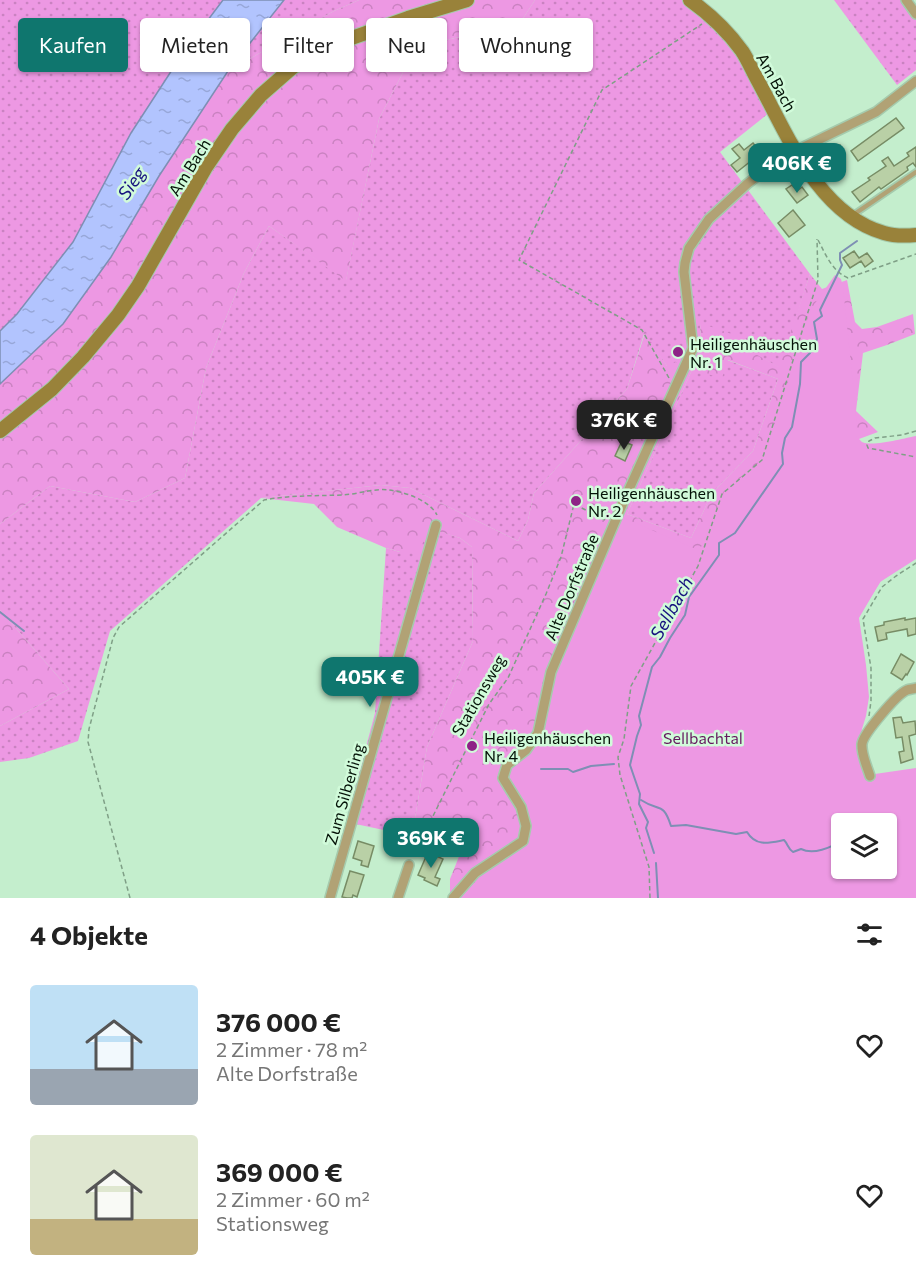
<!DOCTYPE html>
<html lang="de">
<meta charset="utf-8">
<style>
:root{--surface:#fff;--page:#f2f2f2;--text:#222;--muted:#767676;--accent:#0f766e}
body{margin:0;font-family:Commissioner,sans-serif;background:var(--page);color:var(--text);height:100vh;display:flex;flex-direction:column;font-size:22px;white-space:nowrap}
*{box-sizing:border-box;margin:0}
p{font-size:20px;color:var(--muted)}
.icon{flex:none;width:33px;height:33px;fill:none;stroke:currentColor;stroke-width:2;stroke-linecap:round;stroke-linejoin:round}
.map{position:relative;height:898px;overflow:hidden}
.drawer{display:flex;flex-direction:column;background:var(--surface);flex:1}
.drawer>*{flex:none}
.hud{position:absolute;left:18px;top:18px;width:600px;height:54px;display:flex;gap:12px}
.buttons{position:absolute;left:831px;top:813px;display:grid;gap:12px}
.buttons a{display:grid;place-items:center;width:66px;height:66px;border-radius:6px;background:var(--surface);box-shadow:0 2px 4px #0004;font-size:30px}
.price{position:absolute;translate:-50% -51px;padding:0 14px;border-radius:12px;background:var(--accent);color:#fff;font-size:20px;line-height:39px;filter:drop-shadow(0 2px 3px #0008)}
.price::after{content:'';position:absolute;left:50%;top:36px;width:18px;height:14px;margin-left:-9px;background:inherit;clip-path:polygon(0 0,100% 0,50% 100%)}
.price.active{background:#222;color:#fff}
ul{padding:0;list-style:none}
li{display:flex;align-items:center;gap:18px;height:150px;padding:0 30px}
li span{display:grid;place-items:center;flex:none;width:168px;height:120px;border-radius:6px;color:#555}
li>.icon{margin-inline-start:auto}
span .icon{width:72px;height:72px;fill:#fffc;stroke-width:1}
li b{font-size:26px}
h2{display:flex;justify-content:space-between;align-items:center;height:72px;padding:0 30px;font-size:26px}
.tag{padding:0 21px;border-radius:6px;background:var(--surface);box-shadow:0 2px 4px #0004;font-size:21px;line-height:54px}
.tag.active{background:var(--accent);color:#fff}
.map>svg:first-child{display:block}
</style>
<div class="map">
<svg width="916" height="898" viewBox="0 0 916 898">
<defs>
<pattern id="grass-dots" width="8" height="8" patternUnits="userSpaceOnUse" patternTransform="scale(1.5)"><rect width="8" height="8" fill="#ed98e3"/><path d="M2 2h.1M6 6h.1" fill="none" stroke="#ca82c1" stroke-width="1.8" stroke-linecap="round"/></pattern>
<pattern id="forest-crowns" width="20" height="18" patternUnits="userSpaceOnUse" patternTransform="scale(1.5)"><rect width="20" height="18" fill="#ed98e3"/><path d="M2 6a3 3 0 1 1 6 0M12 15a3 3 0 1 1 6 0" fill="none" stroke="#ca82c1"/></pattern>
<pattern id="water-ripples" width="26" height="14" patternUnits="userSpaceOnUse" patternTransform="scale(1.5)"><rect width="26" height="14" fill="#b2c4fe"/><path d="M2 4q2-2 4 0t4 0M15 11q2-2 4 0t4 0" fill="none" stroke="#97a7d8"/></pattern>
</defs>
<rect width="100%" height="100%" fill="#c4eecd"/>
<g fill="url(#grass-dots)">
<path d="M0 0H223L183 53 131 133 73 242 17 314 0 331Z"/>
<path d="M284 0H359L334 11 228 71Z"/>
<path d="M535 0H682L704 17 720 33 736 53 769 113 720 152 810 274 780 368 700 324 701 349 686 374 667 366 644 334 627 389 534 493 528 520 518 541 410 488 381 485 261 498 110 631 78 741 29 758 0 762V726L69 689 0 610V524L50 486 135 502 185 478 206 368 244 273 269 226 346 280 379 119 416 47 520 23Z"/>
<path d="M834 0H903L916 17V70L897 85Z"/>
<path d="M727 360 778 379 753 451 712 493 691 538 627 514 692 370Z"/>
<path d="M427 527 460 538 472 547 473 641 427 747 412 836 346 822 375 713 386 548 400 552Z"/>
</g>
<g fill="url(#forest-crowns)" fill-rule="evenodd">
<path d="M359 0H535L520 23 416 47 379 119 346 281 269 226 244 273 206 368 185 478 135 502 50 486 0 524V384L63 324 111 257 159 176 228 71 334 11Z"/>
<path d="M810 274 822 289 847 280 855 322 862 329 877 327 913 314 915 334 887 345 863 353 856 411 878 432 859 439 858 451 916 461V558L881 581 858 618 795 647 886 824H842L751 898H450V879L462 849 412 836 427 747 473 641 472 547 460 538 428 528 420 551 400 552 386 548 337 527 314 504 261 498 381 485 410 488 518 541 528 520 534 493 627 389 645 333 667 366 676 362 686 374 701 349 700 323 746 339 750 351 779 367ZM728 360 778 379 753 451 712 493 691 538 627 514 692 370 722 378Z"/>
<path d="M0 610 69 689 0 726Z"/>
</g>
<path fill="#ed98e3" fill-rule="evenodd" d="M835 275 841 279 843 287 855 403 857 429 855 435C856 436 861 441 862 442 873 447 905 438 916 436V559L880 582 859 618 866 665 869 697 866 716 862 729 861 738 868 775 916 768V898H460L468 888 505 858 527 832 514 796 511 775 514 766 534 742 555 673 619 516 696 549 704 545 708 530 724 492 764 458 811 309ZM842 824H886V868H842Z"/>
<path fill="url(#water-ripples)" stroke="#7e8fb4" stroke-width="1.5" d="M223 0H284L228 71 159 176 111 257 63 324 0 384V331L17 314 73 242 131 133 183 53Z"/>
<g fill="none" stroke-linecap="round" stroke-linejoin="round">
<g stroke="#7e8fb4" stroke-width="2">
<path d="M0 612 24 631"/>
<path d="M541 769H568L573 772 591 766 614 764"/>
<path d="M641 800C659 812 663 801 671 826L686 825 736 834 747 832C756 847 769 843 784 840 788 844 788 849 793 852L801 849C813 855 831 848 842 840"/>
<path d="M860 824 869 815"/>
<path d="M654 853 646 828 648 822 639 804 640 794 630 765 637 736 641 725 639 716 652 667 660 657 670 638 685 615 689 597 719 555V543L735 533 783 464 782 453 785 438 792 427 800 384 801 362 810 353 817 339 814 322 822 316 820 310 842 265 840 260V253L857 241"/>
<path d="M656 863 658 898"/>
</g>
</g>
<g fill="#b9d0a6" stroke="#778c65" stroke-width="1.5">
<path d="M896 118 904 128 858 161 851 151Z"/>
<path d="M753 143 761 153 737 172 731 165 740 158 732 149 739 144 744 150Z"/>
<path d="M840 145 845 156 824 164 819 153Z"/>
<path d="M916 147V167L913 163 907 167 908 170 881 189 879 187 860 202 852 192 870 180 868 178 886 166 882 161 888 157 894 166 909 156 907 153Z"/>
<path d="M792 185 797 191 802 187 808 195 797 203 786 189Z"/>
<path d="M793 210 805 225 789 237 778 223Z"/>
<path d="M854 251 859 258 867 253 873 261 865 267 861 261 850 268 843 258Z"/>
<path d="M622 441 632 445 625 461 615 456Z"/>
<path d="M905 618V620L916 618V634L908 636 907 629 886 633 887 639 878 641 875 627 884 625V622Z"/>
<path d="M901 654 914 662 907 675 906 674 902 680 891 673Z"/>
<path d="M901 717 903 723 915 721 916 734 909 736 913 759 901 763 899 752 904 751 902 737 896 738 893 718Z"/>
<path d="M358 841 374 846 368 867 361 865 362 861 353 858Z"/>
<path d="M428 852 443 859 435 877 440 879 437 886 424 880 425 878 418 875Z"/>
<path d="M350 871 364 875 357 897 353 895 352 898H347L342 897Z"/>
</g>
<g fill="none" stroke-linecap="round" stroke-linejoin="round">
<g stroke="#a5cbad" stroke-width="8">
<path id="lane" d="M853 215 916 172"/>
</g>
<g stroke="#a5cbad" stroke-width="12">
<g id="street">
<path d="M906 0 916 14"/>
<path d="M870 776C867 766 861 754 862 744 863 734 897 694 907 690 910 689 913 689 916 688"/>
<path d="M330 898 436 525"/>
<path d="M398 898 409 865"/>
<path d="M453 898 475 873 523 841 526 826 521 807 503 778 507 765 526 750 538 733 551 672 625 498 693 348 684 272 685 263 689 248 709 219 747 184 770 166 785 156 876 112 916 81"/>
</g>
</g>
<g stroke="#a5cbad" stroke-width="16">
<g id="secondary">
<path d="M690 0C711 15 727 30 742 51 748 60 752 70 757 79 787 134 818 214 884 233 894 236 906 236 916 235"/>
<path d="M0 431 52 389 83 357 118 315 138 286 206 167 232 129 261 95 293 67 332 45 408 18 467 0"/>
</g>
</g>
<g stroke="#7f9f86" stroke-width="1.5" stroke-dasharray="4.5 3" stroke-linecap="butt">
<path d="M818 240C826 255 832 271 848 278L916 254"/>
<path d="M669 378 642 330 519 260 602 90 702 24"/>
<path d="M916 431 902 435 875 438 869 441 867 445 868 448 916 457"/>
<path d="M869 716 871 701V668L863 619 882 587 896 576 916 563"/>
<path d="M413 856 489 704 508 678 546 594 561 557 574 504 605 520"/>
<path d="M130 898 88 742 89 729 113 638 119 627 264 500C291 495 316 496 343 495 358 494 375 488 389 490 405 492 429 500 437 515"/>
<path d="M650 898 649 867 620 775 618 757 624 739 631 686 698 566 722 494 762 460 818 280 817 239"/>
</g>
<use href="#lane" stroke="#b1a275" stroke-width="4.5"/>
<use href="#street" stroke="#b1a275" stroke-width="9"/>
<use href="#secondary" stroke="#99823a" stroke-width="14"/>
</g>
<g fill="#8e2286" stroke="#d1fbda" stroke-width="2">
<circle cx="678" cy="352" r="6"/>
<circle cx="576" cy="501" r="6"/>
<circle cx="472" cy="746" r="6"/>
</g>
<g text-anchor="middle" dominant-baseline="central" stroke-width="5" stroke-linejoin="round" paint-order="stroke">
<g font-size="16" fill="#041207" stroke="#d1fbda">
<text transform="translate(777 82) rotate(61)">Am Bach</text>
<text transform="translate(189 167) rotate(-58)">Am Bach</text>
<text transform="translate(571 587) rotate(-67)">Alte Dorfstraße</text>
<text transform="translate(478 695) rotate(-60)">Stationsweg</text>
<text transform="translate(344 794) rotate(-74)">Zum Silberling</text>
</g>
<g font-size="16" fill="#041207" stroke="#d1fbda" text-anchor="start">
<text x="690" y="343">Heiligenhäuschen<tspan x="690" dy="18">Nr. 1</tspan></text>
<text x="588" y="492">Heiligenhäuschen<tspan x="588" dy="18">Nr. 2</tspan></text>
<text x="484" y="737">Heiligenhäuschen<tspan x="484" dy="18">Nr. 4</tspan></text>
</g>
<g font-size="16" fill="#64195e" stroke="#d1fbda">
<text x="703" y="737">Sellbachtal</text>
</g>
<g font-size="18" font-style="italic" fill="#17127f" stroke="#d1fbda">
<text transform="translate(131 183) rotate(-56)">Sieg</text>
<text transform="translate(671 608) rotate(-61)">Sellbach</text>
</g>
</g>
</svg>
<div class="buttons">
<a><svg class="icon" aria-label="layers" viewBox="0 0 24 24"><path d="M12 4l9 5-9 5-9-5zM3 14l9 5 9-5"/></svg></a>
</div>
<b class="price" style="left:797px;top:194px">406K €</b>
<b class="price active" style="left:624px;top:451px">376K €</b>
<b class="price" style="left:370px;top:708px">405K €</b>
<b class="price" style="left:431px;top:869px">369K €</b>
<div class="hud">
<a class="tag active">Kaufen</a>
<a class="tag">Mieten</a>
<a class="tag">Filter</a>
<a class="tag">Neu</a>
<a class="tag">Wohnung</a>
</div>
</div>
<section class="drawer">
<h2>4 Objekte<svg class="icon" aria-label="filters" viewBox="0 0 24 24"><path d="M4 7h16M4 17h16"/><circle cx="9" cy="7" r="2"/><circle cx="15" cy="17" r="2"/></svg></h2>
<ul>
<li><span style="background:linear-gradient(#bfe0f5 70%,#9aa5b1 0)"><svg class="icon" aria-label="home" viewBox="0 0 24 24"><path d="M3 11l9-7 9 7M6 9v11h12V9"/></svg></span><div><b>376 000 €</b><p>2 Zimmer · 78 m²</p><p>Alte Dorfstraße</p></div><svg class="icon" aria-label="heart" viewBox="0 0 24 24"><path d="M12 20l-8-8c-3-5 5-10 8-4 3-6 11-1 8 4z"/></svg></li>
<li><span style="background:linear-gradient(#dfe7d0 70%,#c2b280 0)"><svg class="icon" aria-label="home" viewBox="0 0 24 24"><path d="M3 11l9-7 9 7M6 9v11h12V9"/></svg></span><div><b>369 000 €</b><p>2 Zimmer · 60 m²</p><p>Stationsweg</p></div><svg class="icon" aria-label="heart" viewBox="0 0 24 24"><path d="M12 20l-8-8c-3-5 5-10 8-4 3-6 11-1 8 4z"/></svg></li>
</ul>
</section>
